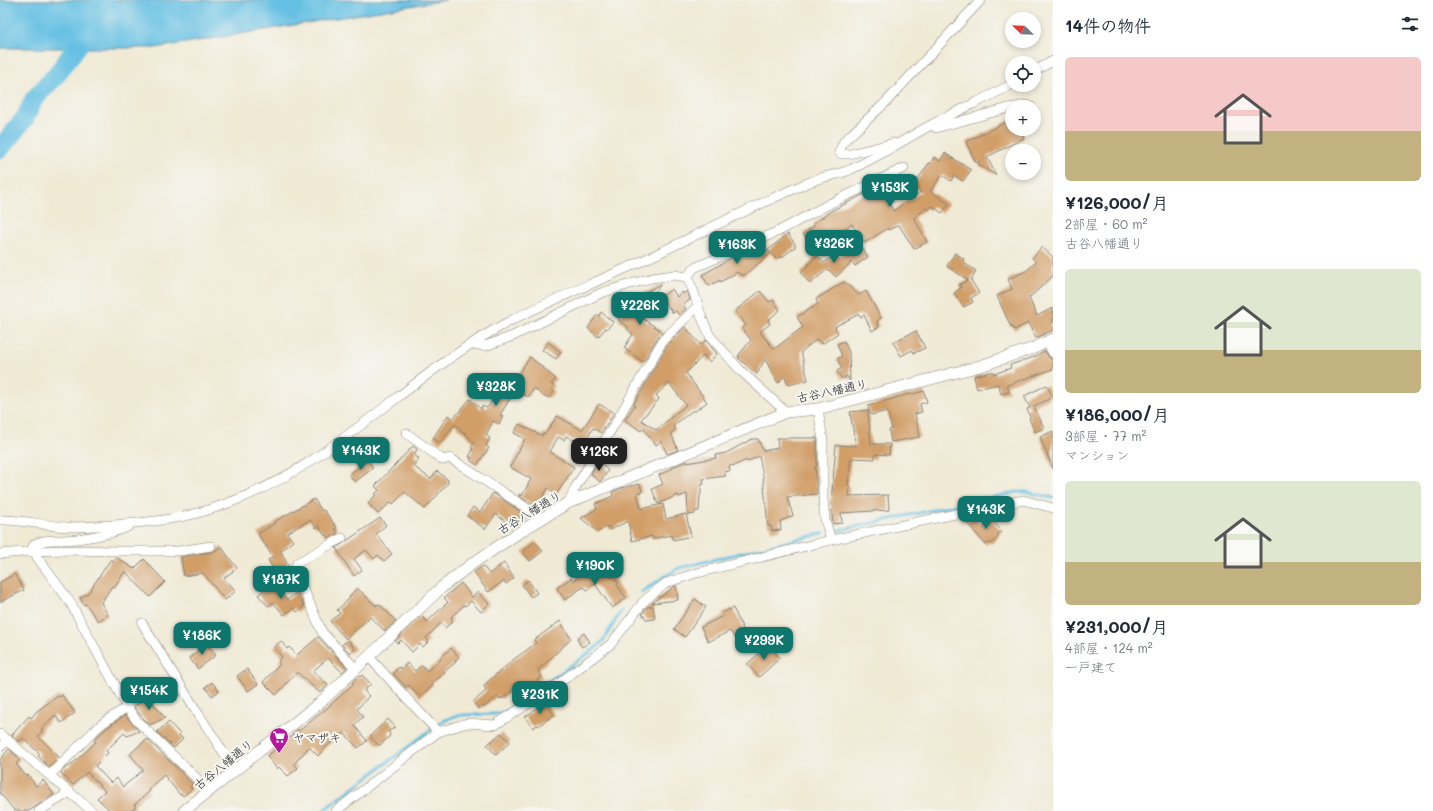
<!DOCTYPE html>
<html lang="ja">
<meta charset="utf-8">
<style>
:root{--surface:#fff;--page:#f2f2f3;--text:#1f2937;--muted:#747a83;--accent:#0f766e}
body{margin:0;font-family:Mali,"Klee One",sans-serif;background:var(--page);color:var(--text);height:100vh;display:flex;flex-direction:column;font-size:15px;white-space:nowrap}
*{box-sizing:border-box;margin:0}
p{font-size:13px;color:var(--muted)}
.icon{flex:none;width:22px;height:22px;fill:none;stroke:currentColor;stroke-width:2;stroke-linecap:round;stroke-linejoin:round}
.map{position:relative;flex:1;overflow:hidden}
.details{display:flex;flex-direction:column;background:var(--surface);width:380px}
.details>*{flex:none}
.needle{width:26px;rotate:293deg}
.buttons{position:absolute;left:1005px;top:12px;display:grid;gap:8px}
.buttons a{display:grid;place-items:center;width:36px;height:36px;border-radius:50%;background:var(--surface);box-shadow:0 2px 6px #0003;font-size:20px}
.price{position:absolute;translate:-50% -34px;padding:0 9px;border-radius:8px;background:var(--accent);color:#fff;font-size:13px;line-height:26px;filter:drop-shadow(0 1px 2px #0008)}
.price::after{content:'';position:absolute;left:50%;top:24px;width:12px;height:9px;margin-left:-6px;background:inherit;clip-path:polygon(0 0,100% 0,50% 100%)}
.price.current{background:#222;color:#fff}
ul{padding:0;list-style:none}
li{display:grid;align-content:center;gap:8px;height:212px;padding:0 12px}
li span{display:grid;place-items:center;height:124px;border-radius:6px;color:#555}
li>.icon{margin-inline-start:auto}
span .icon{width:72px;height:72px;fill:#fffc;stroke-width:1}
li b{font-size:17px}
h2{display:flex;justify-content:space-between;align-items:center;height:48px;padding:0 12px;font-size:17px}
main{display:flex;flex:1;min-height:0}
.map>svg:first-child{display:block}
</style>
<main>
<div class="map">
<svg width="1053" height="811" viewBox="0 0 1053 811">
<rect width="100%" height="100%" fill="#f6f6f2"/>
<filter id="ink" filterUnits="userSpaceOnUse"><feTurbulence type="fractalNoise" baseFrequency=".025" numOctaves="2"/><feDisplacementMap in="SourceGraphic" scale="8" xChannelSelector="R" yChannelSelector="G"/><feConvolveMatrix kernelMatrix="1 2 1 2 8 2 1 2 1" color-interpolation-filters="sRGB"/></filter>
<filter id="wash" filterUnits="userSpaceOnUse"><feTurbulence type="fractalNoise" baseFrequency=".012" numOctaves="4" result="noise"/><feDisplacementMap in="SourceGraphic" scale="16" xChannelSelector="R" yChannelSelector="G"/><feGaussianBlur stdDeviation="0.9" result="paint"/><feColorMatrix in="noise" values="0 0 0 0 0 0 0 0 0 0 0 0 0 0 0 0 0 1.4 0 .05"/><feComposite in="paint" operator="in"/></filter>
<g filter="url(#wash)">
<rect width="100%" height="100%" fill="#f0ead5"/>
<path fill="#65c0e3" stroke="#406e80" d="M0 0H446L155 48H0Z"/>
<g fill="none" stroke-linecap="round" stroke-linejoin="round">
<g stroke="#65c0e3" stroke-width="3">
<path d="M831 532 1016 492H1028L1053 498"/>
<path d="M642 592 664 577 679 568 824 533"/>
<path d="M438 725C442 722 447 719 452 717 468 712 487 717 505 712L596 648 603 641 621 611"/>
<path d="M322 811 432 729"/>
</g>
<path stroke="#65c0e3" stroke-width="19" d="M0 149 25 118 34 99 57 74 82 40 103 0"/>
</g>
<g id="blocks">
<g fill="#d19e67" fill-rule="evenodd">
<path d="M1012 119V129H1020L1024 138 987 157 996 175 980 166 978 161 976 163 966 142Z"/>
<path d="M945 153 971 170 963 181 954 176 951 181 942 175 930 191 949 204 942 213 932 206 929 210 926 208 914 218 927 242 914 249 899 225 888 230V228L864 243 852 224 835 235 834 233 825 238 812 247 803 234 814 226 813 224 831 211 882 185 893 211 921 192 913 186 929 163 930 164 934 157 940 161Z"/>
<path d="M788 234 795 244V247L781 258 780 256 776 259 768 250Z"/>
<path d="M859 244 868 257 855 266 852 262 836 277 828 269 810 284 801 273 817 255 824 263 837 254 840 257Z"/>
<path d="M761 245 762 248 764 247 770 254 743 276 742 274 740 275 738 272 720 282V280L709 286 702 275 730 259Z"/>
<path d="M1042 247 1053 257V276L1029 298 1037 316 1053 308V322L1050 324 1053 330 1036 338 1028 323 1014 330 1012 326 1011 327 997 296 1012 289 1008 279 1026 271 1036 262 1032 258Z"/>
<path d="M955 253 964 259 963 262 976 271 971 280 979 293 971 298 973 302 964 307 954 293 961 288 959 285 968 280 947 266Z"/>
<path d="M844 282 859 295 866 291 881 318 877 321 879 327 872 331 864 315 861 317 859 314 836 326 835 328 838 333 822 344 817 339 801 352 808 380 788 385 785 376 778 383 765 359 757 374 738 358 740 357 738 356 751 340 742 328 746 325 735 311 760 291 769 302 773 300 780 310 768 320 770 324 760 332 774 349 803 327 797 317 818 304 816 299Z"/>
<path d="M661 284 641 312 645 315 642 318 663 332 658 337 643 362 624 348 633 334 627 329 628 327 618 320 634 298Z"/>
<path d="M672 289 677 297 682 292 683 294 687 291 690 300 683 305 686 309 679 315 676 311 673 313 661 297Z"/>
<path d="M601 312 613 322 607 329 606 328 598 337 588 328 597 315 599 316Z"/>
<path d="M685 327 701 345 706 340 717 354 709 362 704 355 686 373 707 402 694 412 693 410 673 426 676 429 671 433 678 450 667 454 661 441 656 445 643 428 641 431 625 420 635 405 634 404 668 344ZM669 383 686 405 656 430 641 420 659 399 656 395Z"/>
<path d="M916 331 925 348 914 353 912 350 901 356 893 342Z"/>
<path d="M844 341 849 352 850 382 847 376 842 379 837 371 842 368 837 359 842 356 837 344Z"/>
<path d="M548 342 561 352 556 359 542 350Z"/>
<path d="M1045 351 1048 356 1053 361V369L1007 385 1009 392 1001 394 998 384 977 389 974 376 990 372H994V374L1011 368 1010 365 1034 357Z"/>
<path d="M530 357 556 379 551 384 554 386 551 389 554 392 549 398 545 396 544 397 534 388 528 397 523 394 521 396 514 392 500 415 503 416 499 424 493 421 486 435 490 438 486 446 489 448 477 465 470 460 472 458 469 457 473 449 471 448 474 443 464 432 463 433 455 424 440 443 433 438 448 415 453 419 470 399 481 409 482 406 487 408 497 393 492 390 499 380 505 382 509 375 515 379Z"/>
<path d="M1047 385 1052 396 1049 397V399L1034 406 1044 428 1035 432 1029 418 1030 417 1027 409 1030 408 1024 396Z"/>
<path d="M924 391 927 402 920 404 922 412 915 414 920 437 891 442 889 430 892 429 887 411 871 415 868 406 909 394V395Z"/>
<path d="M599 404 614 413 601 433 593 428 585 442 581 440 580 442 574 439 573 440 566 436 564 440 558 437 550 452 574 467 556 495 548 488 537 507 519 496V494L522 496 531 479 510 467 525 439 514 433 519 424 542 436 543 433 545 434 546 433 557 416 582 430Z"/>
<path d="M868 410 871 444H890L889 455 875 454V459L851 458 848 486H850L849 496 888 495 889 510 841 513 842 523 833 524 831 503 836 445 856 446 850 412Z"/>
<path d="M1053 431V469L1040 437Z"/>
<path d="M777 438H817V466H815L817 494 787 497 793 516 780 521 781 530 772 531 771 526H768L763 476 759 456 747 462 746 460 736 465 729 466 730 471 724 472 726 476 703 479 704 484 701 485V494L700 495 699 511H695V514L688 515 687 494 679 497 678 495 658 504 652 489 663 484 659 475 673 468V467L687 461V463L716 458 715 455 726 453 752 439H758L763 451 778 448Z"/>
<path d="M413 446 417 449 414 456 419 458 413 466 431 479 437 471 448 480V483L425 509 405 492 393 504 391 502 378 514 368 503 376 495 375 494 379 490 375 486Z"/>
<path d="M368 460 373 468 355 482 349 475Z"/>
<path d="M599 460 608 471 600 482 591 474Z"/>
<path d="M640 484 642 492 637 493 641 509 663 504 666 519 686 514 691 536 673 540 671 535 652 539V536L632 541 628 521 610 530 608 526 598 532 581 518 597 509 595 504 613 496 612 492 622 488Z"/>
<path d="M493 493 527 516 521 523 516 526 515 525 513 528 496 514 485 529 467 516 473 507 480 512Z"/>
<path d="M314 499 322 511 324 510 337 528 335 529 338 533 329 538 327 535 325 536 319 526 316 528 310 520 287 533 293 541 281 551 289 568 291 575 275 583 270 573 274 570 268 560 273 557 258 534 275 523 274 522Z"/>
<path d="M988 516 1002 531 997 535 999 537 991 544 989 542 986 545 967 523 973 517 979 524Z"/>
<path d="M380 518 386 525 376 534 392 554 384 561 378 555 374 559 366 550 354 559 362 570 354 576 336 548Z"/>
<path d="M535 541 543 551 530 561 523 552Z"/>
<path d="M222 547 225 552 237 568 224 578 236 591 225 600 203 573 184 576 181 557 212 552Z"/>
<path d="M116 557 134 569 144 559 165 582 150 597 125 571 114 587 112 586 101 603 108 615 98 621 86 604 84 605 80 598 88 593 111 559 113 561Z"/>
<path d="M504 563 514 578 506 584 504 581 488 592 474 572 483 566 489 574Z"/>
<path d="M603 565 611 578 613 576 618 583 617 585 626 598 612 608 595 584 587 590 584 587 580 589 565 600 557 588 571 578 573 581 586 572 587 574 595 568 596 570Z"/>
<path d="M15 574 24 590 0 602V582Z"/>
<path d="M528 580 537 593 531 597 522 585Z"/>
<path d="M273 582 287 600 297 592 304 606 297 612 294 608 284 615 273 602 268 606 258 595Z"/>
<path d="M461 583 472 597 478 592 489 604 481 612 471 601 465 606 464 605 451 617 453 621 445 628 441 623 426 638 429 641 423 647 420 644 412 652 401 640 398 643 395 641 421 616 427 622 448 602 444 598Z"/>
<path d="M676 586 678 600 652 603 675 586Z"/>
<path d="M357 588 376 606 377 604 380 605 396 621 385 631 370 617 346 639 330 621 340 613 337 610 350 598 349 597Z"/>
<path d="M695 599 706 607 685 637 674 629Z"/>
<path d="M653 606 655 619 647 620 642 614 647 607Z"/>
<path d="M733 608 744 631 736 639 730 631 708 642 701 627 723 616 722 613Z"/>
<path d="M560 621 571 639 538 670 542 677 525 690 520 684 502 699 501 697 500 699 498 696 484 707 483 706 479 709 473 702 486 691 484 685 513 660 536 643 534 640Z"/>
<path d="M584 633 590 642 582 647 577 639Z"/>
<path d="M318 637 347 668 342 672 328 658 313 671 328 685 320 693 297 672 276 695 263 682 280 664 278 662 282 657 274 647 281 641 287 649 289 647 297 655Z"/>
<path d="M348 640 355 649 350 653 342 645Z"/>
<path d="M206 644 216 655 198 669 189 658Z"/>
<path d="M769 645 780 658 759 677 747 664Z"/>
<path d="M451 648 459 657 455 661 456 662 444 672 445 673 432 683 433 685 420 697 409 685 406 687 394 674V672L399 667 402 669 407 663 415 671 422 665 427 671 441 659 440 658Z"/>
<path d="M247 669 258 684 248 691 237 676Z"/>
<path d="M362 675 371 684 364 691 369 696 357 709 363 717 354 725 367 741 358 748 344 733 327 746 318 756 309 747 294 764 298 768 288 776 279 767 277 769 267 756 293 735H292L298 729 299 731 327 708 353 684 352 682 359 676 360 677Z"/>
<path d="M212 682 219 691 212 696 205 687Z"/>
<path d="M62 695 75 713 61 723 55 715 41 729 43 730 38 736 59 757 49 767 38 756 40 754 23 738 19 742 12 735 29 716 31 718 37 711 58 696 60 697Z"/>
<path d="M147 696 165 718 150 725 141 716 134 707Z"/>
<path d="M545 702 554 715 538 726 537 725 533 728 525 717Z"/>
<path d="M125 715 139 731 127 736 124 733 106 751 108 753 95 766 111 783 117 778 123 787 143 770 130 754 147 739 193 784 190 787 192 789 183 796 181 794 180 795 164 775 148 789 150 791 134 805 136 807 131 811H111L97 798 105 791 87 772 73 785 61 773 67 766 68 767 71 765 96 742 94 740 107 728Z"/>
<path d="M388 719 395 727 388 732 390 734 389 737 380 745H378L370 736Z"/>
<path d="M169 722 180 734 179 735 183 739 174 748 157 732Z"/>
<path d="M501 733 510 742 496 755 487 745Z"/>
<path d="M9 749 20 759 16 764 26 776 28 775 36 786 43 780 54 794 29 811H15L0 793V760Z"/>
</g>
</g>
</g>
<g filter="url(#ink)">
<use href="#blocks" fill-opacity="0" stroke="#868378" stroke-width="1"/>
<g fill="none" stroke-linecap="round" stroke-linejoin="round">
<g stroke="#868378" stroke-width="10">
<g id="minor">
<path d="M1034 71 1053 61"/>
<path d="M1015 107 1027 105 1031 107"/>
<path d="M932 125 936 128 1012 107"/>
<path d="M894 143 850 154H841L839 152 844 141 885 103 981 0"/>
<path d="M687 277 694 268 781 230 829 204 904 168"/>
<path d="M1047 342 1053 353"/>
<path d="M472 344 485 346 513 336 601 293 627 285 652 278 674 275 687 277 693 290 702 318 710 336 740 370 786 412"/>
<path d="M818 409 823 440V499L825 520 831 540"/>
<path d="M406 433 443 460 450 458 542 518"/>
<path d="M568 503 575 488 616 422 663 340 698 306"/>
<path d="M0 520C23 519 45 526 67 527 82 527 97 526 112 525 153 522 185 519 223 505 333 467 410 373 512 320 556 298 602 280 646 259 702 233 757 203 815 180 825 176 837 175 847 171 877 158 903 140 931 125 958 110 986 99 1012 84"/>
<path d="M342 538 297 563 295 569 322 632 356 669"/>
<path d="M31 551 34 544C43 540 51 540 61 540 76 540 116 534 129 526"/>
<path d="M35 551 67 550 119 551H179L211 546"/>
<path d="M0 554 35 551 37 557 70 602 127 707 136 720 210 791"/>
<path d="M142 623 199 715 235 770"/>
<path d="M369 657 438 732"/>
<path d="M0 734 92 811"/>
<path d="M0 747 9 740"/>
<path d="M50 775 94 731 103 723 127 707"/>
<path d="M39 811 70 792"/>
<path d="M336 811 438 732 467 723 495 725 554 687 611 644 644 601 666 583 693 574 831 540 1023 500 1053 508"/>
</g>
</g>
<g stroke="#868378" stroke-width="12">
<path id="tertiary" d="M184 811 322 701 442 587 473 563 526 528 568 503 786 412 818 409 980 366 1034 348 1053 339"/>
</g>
<use href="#minor" stroke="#fff" stroke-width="9"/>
<use href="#tertiary" stroke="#fff" stroke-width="11"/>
</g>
</g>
<defs>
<g id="supermarket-pin" transform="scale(1)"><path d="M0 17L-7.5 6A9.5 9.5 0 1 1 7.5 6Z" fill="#b5179e" stroke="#f6f6f2"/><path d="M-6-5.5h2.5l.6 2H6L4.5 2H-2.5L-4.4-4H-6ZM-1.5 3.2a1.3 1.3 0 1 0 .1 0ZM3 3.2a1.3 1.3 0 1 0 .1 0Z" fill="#fff"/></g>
</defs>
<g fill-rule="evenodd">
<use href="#supermarket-pin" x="279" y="737"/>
</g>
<g text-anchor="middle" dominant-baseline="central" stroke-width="4" stroke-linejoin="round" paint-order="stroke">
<g font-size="12" fill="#1c1c1c" stroke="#f6f6f2">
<text transform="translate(832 390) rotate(-12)">古谷八幡通り</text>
<text transform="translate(529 512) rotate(-31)">古谷八幡通り</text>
<text transform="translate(223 764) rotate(-39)">古谷八幡通り</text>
</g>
<g font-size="12" fill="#1c1c1c" stroke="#f6f6f2" text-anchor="start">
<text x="293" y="737">ヤマザキ</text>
</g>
</g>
</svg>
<div class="buttons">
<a><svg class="needle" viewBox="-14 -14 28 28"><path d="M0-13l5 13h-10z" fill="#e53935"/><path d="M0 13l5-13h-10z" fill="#747a83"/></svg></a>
<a><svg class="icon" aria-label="locate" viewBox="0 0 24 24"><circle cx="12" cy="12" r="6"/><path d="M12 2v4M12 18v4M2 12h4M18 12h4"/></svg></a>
<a>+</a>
<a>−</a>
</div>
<b class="price" style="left:890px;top:208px">¥153K</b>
<b class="price" style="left:834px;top:264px">¥326K</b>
<b class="price" style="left:737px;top:265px">¥163K</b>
<b class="price" style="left:640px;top:326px">¥226K</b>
<b class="price" style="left:496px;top:407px">¥328K</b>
<b class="price" style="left:361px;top:471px">¥143K</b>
<b class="price current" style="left:599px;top:472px">¥126K</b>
<b class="price" style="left:986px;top:530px">¥143K</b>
<b class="price" style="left:595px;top:586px">¥190K</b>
<b class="price" style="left:281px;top:600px">¥187K</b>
<b class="price" style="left:202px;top:656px">¥186K</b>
<b class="price" style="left:764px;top:661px">¥299K</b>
<b class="price" style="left:149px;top:711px">¥154K</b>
<b class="price" style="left:540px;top:715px">¥231K</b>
</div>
<section class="details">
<h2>14件の物件<svg class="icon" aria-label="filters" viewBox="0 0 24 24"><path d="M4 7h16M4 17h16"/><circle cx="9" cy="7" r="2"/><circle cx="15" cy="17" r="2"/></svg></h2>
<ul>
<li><span style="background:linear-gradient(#f6c9c9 60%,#c2b280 0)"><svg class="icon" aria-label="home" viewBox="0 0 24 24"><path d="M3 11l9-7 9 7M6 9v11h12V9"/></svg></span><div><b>¥126,000/月</b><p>2部屋 · 60 m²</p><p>古谷八幡通り</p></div></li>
<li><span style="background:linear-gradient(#dfe7d0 65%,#c2b280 0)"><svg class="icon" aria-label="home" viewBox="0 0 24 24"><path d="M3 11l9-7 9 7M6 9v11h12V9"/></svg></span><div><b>¥186,000/月</b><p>3部屋 · 77 m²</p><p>マンション</p></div></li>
<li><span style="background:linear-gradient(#dfe7d0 65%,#c2b280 0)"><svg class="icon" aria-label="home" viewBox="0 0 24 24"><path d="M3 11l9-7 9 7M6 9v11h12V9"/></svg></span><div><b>¥231,000/月</b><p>4部屋 · 124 m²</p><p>一戸建て</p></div></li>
</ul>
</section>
</main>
